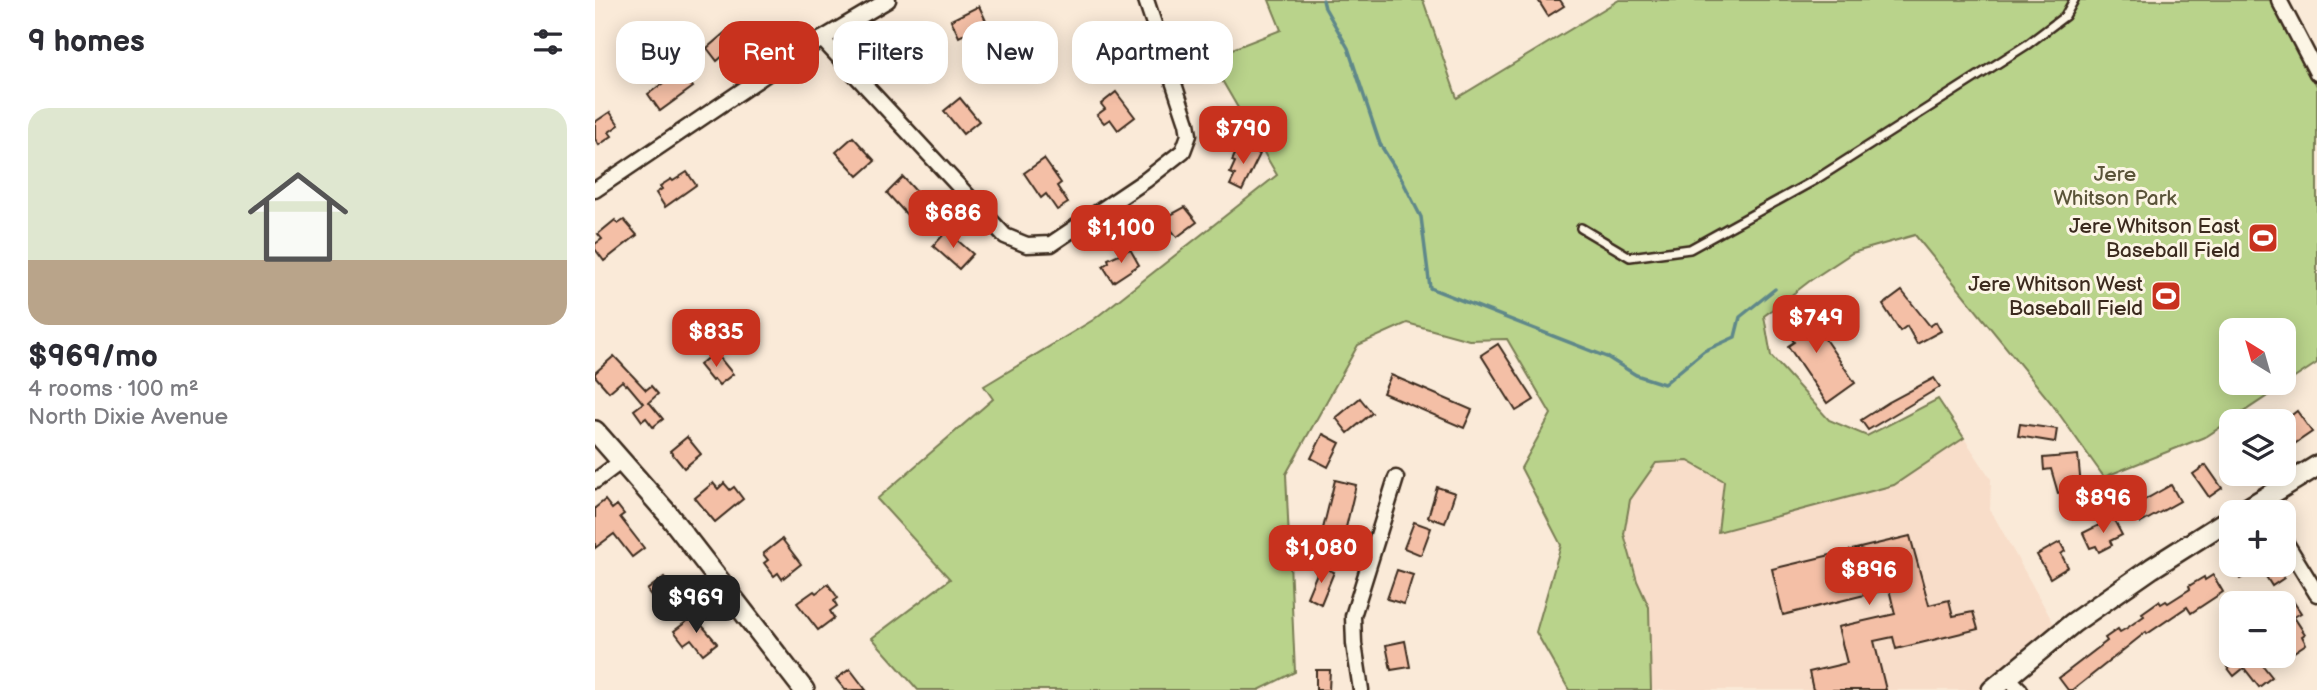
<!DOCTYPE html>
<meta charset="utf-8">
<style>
:root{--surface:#fff;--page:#f2f2f3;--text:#2b2b33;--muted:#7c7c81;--line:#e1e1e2;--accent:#c8321e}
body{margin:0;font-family:"Balsamiq Sans",sans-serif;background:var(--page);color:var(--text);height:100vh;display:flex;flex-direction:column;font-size:26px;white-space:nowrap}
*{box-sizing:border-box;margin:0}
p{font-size:23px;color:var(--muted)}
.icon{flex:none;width:38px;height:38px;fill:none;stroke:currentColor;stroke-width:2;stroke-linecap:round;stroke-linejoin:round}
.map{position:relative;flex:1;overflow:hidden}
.panel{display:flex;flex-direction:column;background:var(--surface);width:595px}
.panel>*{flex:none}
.top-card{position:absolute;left:21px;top:21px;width:665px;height:63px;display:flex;gap:14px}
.needle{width:46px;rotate:323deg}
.controls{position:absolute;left:1624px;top:318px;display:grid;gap:14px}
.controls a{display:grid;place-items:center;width:77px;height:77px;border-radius:14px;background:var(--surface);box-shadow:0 4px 18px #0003;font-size:35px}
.price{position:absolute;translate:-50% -60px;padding:0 16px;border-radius:14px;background:var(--accent);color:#fff;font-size:23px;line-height:46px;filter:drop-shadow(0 2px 4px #0008)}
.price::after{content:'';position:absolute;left:50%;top:42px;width:21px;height:16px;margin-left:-10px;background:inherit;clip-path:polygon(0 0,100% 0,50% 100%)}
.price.active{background:#222;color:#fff}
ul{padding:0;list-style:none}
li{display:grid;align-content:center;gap:14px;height:371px;padding:0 28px}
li+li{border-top:2px solid var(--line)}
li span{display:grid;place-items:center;height:217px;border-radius:21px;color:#555}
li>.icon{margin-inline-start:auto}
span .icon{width:126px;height:126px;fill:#fffc;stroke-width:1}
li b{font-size:30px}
h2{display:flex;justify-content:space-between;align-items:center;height:84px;padding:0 28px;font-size:30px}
.tag{padding:0 24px;border-radius:21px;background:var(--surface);box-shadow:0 4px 18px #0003;font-size:24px;line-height:63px}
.tag.active{background:var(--accent);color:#fff}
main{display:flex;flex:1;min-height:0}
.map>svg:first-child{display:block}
</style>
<main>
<section class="panel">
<h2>9 homes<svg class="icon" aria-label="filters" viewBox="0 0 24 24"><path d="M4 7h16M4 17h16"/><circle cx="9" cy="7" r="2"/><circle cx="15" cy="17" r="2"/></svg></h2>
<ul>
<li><span style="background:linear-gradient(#dfe7d0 70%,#b9a48a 0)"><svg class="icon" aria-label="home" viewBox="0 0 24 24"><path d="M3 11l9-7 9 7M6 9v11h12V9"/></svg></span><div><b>$969/mo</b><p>4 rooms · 100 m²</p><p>North Dixie Avenue</p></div></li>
</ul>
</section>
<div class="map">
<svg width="1722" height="690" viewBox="0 0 1722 690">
<rect width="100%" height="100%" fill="#faead8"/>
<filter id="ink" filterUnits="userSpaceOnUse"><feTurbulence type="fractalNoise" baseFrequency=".0143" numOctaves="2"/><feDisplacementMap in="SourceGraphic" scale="14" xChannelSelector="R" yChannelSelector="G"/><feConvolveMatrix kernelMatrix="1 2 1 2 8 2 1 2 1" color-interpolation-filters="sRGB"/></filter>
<g filter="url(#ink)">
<path fill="#f8ddc9" d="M1369 438 1396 479 1395 509 1460 626 1385 690H1056L1054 607 1042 581 1029 534 1035 500 1062 463 1093 461 1129 481 1123 531 1299 485Z"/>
<path fill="#b9d38b" stroke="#7a7e54" stroke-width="2" fill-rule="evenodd" d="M674 0H828L862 98 1024 0H1677L1722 86V363L1612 436 1509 477 1457 404 1320 235 1257 253 1216 280 1169 316 1176 356 1234 420 1272 436 1343 399 1369 438 1299 485 1123 532 1129 481 1093 461 1061 463 1035 500 1029 534 1042 581 1054 607 1056 690H974L941 632 966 545 926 468 956 414 912 339 874 340 812 323 763 345 691 474 700 672 664 690H323L277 638 355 579 282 499 398 399 389 386 498 320 682 175 614 58 686 30ZM1636 331H1689V383H1636Z"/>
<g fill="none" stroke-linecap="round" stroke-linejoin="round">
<path stroke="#5f888a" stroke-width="3.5" d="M728 0 730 8 753 48 785 144 805 176 826 217 835 288 1012 357 1041 375 1069 384 1109 351 1140 337 1145 317 1180 289"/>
</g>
<g fill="#f4bfa6" stroke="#3b2a1e" stroke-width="2">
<path d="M943 0H965L969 6 953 16Z"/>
<path d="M384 6 392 23 364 37 356 20Z"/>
<path d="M134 29 144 42 138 47 141 51 131 60 128 56 122 61 112 48Z"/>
<path d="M507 30 517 60 496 67 486 37Z"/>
<path d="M86 70 98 87 65 111 53 94Z"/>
<path d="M521 92 540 117 523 130 515 119 509 123 502 115 510 109 506 104Z"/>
<path d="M365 98 384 121 368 134 349 111Z"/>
<path d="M15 112 24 125 14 132 17 136 4 145 0 139V122Z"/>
<path d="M258 137 280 161 263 176 241 152Z"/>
<path d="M644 145 665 154 647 191 635 185 640 175 635 173 640 162 637 161Z"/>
<path d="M449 159 466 183 462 186 473 203 462 210 451 194 446 198 429 173Z"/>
<path d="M92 172 101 185 70 207 61 193 67 189 65 186 76 179 78 181Z"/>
<path d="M308 177 329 200 313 216 292 193Z"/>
<path d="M590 207 602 222 582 237 568 219Z"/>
<path d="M20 220 23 224 29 220 42 235 9 261 0 249V244L7 239 3 234Z"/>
<path d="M352 231 378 254 364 269 338 246Z"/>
<path d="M535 249 544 265 518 282 508 266 514 262 513 259Z"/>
<path d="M1307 291 1335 326 1341 322 1346 331 1322 344 1312 326 1305 331 1288 305Z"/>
<path d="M1208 307 1260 383 1232 403 1193 346 1199 342 1181 315 1190 309 1195 315Z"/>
<path d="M903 344 939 400 921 411 886 355Z"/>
<path d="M120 352 138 374 124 385 119 379 117 381 104 365Z"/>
<path d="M19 356 51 390 56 386 63 394 54 402 68 419 58 427 51 418 47 421 39 410 48 403 32 384 31 385 27 381 14 392 0 376V373Z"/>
<path d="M796 375 877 410 869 428 788 393Z"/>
<path d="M1339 378 1345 387 1273 430 1266 420 1294 402Z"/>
<path d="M765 398 777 413 753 433 741 418Z"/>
<path d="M1702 411 1717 432 1689 451V421Z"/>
<path d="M1425 424 1462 429 1460 442 1423 436Z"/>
<path d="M728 434 745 443 733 467 716 458Z"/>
<path d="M92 437 106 454 89 468 75 451Z"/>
<path d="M1483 455 1486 487 1463 493 1456 469 1449 470 1448 458Z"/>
<path d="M1611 465 1627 488 1614 497 1598 474Z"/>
<path d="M740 480 761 485 745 553 723 549Z"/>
<path d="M118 483 123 489 129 483 135 490 139 487 148 499 120 522 100 498Z"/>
<path d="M1576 485 1585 501 1546 523 1537 507Z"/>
<path d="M842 487 860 493 850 523 833 517Z"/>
<path d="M10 500 17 509 22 505 29 514 25 517 49 548 37 557 19 534 0 548V508Z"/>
<path d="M1518 518 1527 535 1515 541 1517 545 1504 552 1501 546 1495 548 1488 533Z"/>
<path d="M819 522 836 528 826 555 809 548Z"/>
<path d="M1315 536 1334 605 1354 600 1358 616 1378 612 1383 629 1301 649 1298 637 1279 641 1291 690H1218L1214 672 1252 663 1243 627 1300 614 1294 589 1188 615 1177 569Z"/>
<path d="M187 539 206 564 187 579 183 573 179 576 169 563 173 560 168 554Z"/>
<path d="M1465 542 1470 551 1466 554 1473 567 1455 578 1442 555Z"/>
<path d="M1636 565H1680L1689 578 1677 586 1665 567 1645 579Z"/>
<path d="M725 566 739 572 726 604 712 597Z"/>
<path d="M802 570 818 575 809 604 792 599Z"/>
<path d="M1618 575 1628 592 1596 613 1592 607 1552 634 1551 632 1478 690H1473L1464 678 1512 641 1510 638 1523 629 1525 632 1532 628 1549 616 1547 613 1564 601 1566 604 1571 601 1573 603 1595 589 1594 586 1609 577 1610 580Z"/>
<path d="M69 577 79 593 63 605 52 590Z"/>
<path d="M233 584 243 598 239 601 242 606 235 611 239 618 223 630 202 603 219 591 221 593Z"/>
<path d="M1689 601 1692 606 1698 601 1706 613 1699 617 1710 634 1707 636 1711 644 1696 654 1689 642Z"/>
<path d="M99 616 122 643 108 654 96 639 89 644 79 631Z"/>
<path d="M810 641 815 667 796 670 791 645Z"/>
<path d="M1641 656H1664L1662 658 1677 677 1664 687 1649 668 1639 676 1632 667 1643 659Z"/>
<path d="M255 669 271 690H250L241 679Z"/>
<path d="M721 670H735L734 690H721Z"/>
</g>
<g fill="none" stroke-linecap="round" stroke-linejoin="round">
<g stroke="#3b2a1e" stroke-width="12">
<path id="lane" d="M986 228 1035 257 1095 249 1220 180 1433 44 1470 16 1479 0"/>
</g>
<g stroke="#3b2a1e" stroke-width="19">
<g id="street">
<path d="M293 0 227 39 410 236 432 245 456 244 551 180 588 151 594 135 592 123 551 0"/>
<path d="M1684 0 1722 73"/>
<path d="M0 190 179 69 227 39"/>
<path d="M0 481 28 460"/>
<path d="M1689 540 1722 594"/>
<path d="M1412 677 1425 690"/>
<path d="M766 690 759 644 758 616 801 478"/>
</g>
</g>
<g stroke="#3b2a1e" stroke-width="24">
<g id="secondary">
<path d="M0 431 72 513 209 690"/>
<path d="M1645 513 1722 466"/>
<path d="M1397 690 1478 623 1557 568 1636 518"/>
</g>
</g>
<use href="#lane" stroke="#fcf5e5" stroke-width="7"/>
<use href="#street" stroke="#fcf5e5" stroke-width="14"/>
<use href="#secondary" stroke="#fcf5e5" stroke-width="19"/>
</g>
</g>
<defs>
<g id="stadium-square" transform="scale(1.575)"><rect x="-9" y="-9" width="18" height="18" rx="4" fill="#c8321e" stroke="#fcf5e5"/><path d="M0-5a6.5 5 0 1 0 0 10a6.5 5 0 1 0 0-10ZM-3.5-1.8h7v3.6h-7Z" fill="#fff"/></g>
</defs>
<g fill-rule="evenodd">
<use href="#stadium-square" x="1668" y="238"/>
<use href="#stadium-square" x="1571" y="296"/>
</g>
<g text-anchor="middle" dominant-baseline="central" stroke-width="6" stroke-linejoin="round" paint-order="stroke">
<g font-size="21" fill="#5a5439" stroke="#fcf5e5">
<text x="1520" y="174">Jere<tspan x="1520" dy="24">Whitson Park</tspan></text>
</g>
<g font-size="21" fill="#3b2a1e" stroke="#fcf5e5" text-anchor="end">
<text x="1645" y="226">Jere Whitson East<tspan x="1645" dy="24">Baseball Field</tspan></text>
<text x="1548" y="284">Jere Whitson West<tspan x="1548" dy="24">Baseball Field</tspan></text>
</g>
</g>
</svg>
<div class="controls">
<a><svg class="needle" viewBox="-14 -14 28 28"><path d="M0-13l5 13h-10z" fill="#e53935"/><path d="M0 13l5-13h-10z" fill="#7c7c81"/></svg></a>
<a><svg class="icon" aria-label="layers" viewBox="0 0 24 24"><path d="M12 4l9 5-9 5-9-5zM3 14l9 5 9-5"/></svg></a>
<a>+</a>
<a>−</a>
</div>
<b class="price" style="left:648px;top:166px">$790</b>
<b class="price" style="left:358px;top:250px">$686</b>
<b class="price" style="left:526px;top:265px">$1,100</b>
<b class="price" style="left:1221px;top:355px">$749</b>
<b class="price" style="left:121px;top:369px">$835</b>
<b class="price" style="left:1508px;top:535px">$896</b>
<b class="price" style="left:726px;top:585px">$1,080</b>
<b class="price" style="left:1274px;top:607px">$896</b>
<b class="price active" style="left:101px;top:635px">$969</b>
<div class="top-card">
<a class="tag">Buy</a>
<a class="tag active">Rent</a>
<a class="tag">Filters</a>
<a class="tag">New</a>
<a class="tag">Apartment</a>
</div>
</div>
</main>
